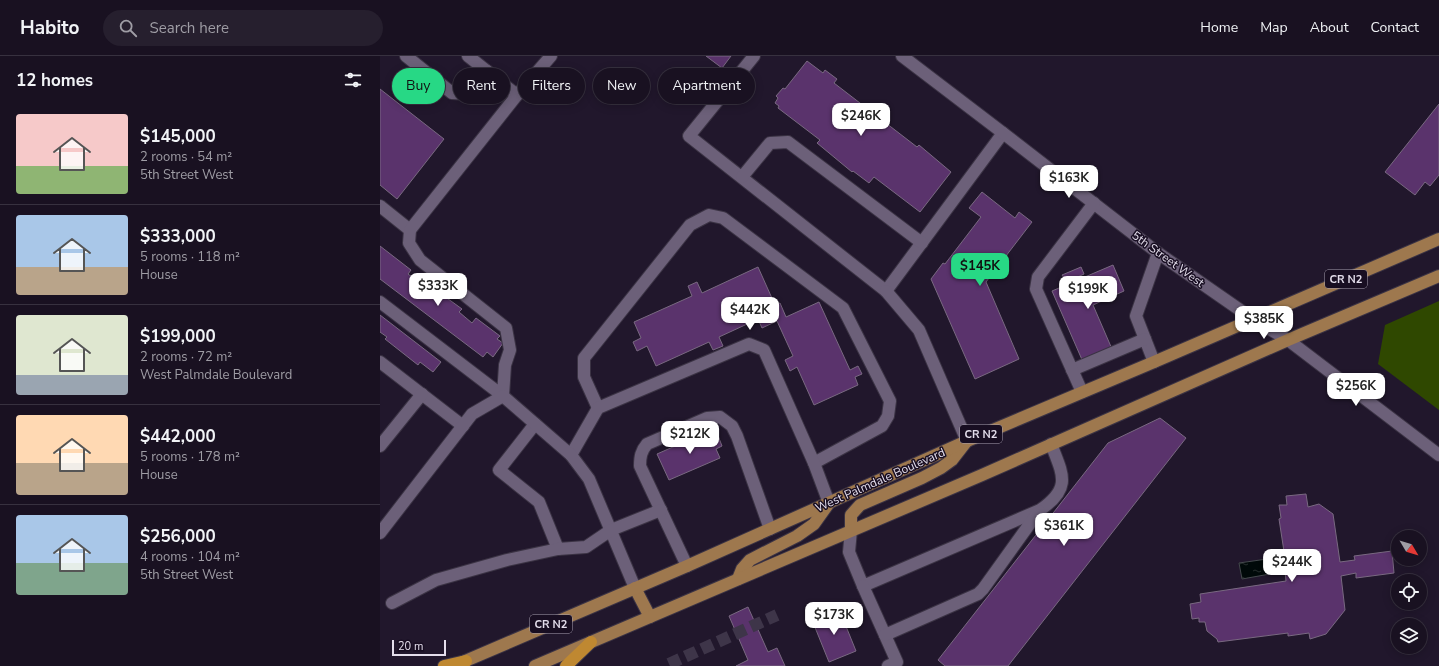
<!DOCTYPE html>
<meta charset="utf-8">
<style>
:root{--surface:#191121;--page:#261f2e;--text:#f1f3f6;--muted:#9f9da5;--line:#37313f;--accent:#27d885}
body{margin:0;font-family:"Nunito Sans",sans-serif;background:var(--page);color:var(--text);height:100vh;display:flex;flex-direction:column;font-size:15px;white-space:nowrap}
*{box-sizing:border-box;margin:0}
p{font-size:13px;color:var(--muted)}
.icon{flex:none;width:22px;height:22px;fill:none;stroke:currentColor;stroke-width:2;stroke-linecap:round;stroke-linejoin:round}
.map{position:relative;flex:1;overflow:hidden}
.drawer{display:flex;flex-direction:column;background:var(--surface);width:380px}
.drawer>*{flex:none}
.hud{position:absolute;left:12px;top:12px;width:380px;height:36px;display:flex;gap:8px}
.needle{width:26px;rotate:128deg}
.buttons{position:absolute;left:1011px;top:474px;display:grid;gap:8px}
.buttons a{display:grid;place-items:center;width:36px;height:36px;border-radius:50%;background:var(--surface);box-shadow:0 2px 10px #0003,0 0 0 1px var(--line);font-size:20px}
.scale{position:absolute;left:12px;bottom:10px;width:54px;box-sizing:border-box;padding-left:4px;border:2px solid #e4deec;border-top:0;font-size:11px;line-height:14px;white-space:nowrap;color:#e4deec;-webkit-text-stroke:3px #180e22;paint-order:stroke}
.price{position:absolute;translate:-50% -34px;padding:0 9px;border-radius:8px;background:#fff;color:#222;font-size:13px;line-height:26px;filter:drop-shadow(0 1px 2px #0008)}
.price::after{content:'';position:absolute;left:50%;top:24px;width:12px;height:9px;margin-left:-6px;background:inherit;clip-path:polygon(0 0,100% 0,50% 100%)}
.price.active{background:var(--accent);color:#111}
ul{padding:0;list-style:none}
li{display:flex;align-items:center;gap:12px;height:100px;padding:0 16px}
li+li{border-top:1px solid var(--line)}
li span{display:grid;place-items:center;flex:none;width:112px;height:80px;border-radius:4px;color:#555}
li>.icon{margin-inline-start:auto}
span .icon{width:48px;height:48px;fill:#fffc;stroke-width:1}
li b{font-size:17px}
h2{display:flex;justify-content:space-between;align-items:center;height:48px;padding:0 16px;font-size:17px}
.tag{padding:0 14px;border-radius:18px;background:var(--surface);box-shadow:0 2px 10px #0003,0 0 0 1px var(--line);font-size:14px;line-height:36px}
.tag.active{background:var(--accent);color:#111}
header{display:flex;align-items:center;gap:24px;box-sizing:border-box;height:56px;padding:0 20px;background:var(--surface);border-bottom:1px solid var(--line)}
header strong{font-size:19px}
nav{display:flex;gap:22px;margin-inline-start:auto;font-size:14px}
.search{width:280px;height:36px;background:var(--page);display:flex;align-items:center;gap:10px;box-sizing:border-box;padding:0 14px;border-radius:22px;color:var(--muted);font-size:15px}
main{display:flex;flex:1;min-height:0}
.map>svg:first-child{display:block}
</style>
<header>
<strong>Habito</strong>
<div class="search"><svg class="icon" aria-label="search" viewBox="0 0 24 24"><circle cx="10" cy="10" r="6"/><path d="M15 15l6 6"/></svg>Search here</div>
<nav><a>Home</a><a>Map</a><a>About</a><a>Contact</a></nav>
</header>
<main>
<section class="drawer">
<h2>12 homes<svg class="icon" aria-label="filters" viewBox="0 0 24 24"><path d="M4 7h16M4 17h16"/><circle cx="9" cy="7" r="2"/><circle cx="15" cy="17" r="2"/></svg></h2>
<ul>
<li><span style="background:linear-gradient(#f6c9c9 65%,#8fb573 0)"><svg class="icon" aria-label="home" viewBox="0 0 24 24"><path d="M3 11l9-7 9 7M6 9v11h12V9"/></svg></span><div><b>$145,000</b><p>2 rooms · 54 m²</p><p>5th Street West</p></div></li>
<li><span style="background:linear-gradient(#a9c7e8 65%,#b9a48a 0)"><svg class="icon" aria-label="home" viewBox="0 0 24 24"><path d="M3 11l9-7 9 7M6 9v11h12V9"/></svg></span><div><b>$333,000</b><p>5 rooms · 118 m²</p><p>House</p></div></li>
<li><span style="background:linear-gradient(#dfe7d0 75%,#9aa5b1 0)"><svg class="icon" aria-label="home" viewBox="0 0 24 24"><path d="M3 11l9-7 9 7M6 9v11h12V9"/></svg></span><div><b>$199,000</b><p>2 rooms · 72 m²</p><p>West Palmdale Boulevard</p></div></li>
<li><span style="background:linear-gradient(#ffd9b3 60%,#b9a48a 0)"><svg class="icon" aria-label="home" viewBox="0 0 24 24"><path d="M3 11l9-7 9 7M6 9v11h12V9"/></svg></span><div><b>$442,000</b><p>5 rooms · 178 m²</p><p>House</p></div></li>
<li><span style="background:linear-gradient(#a9c7e8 60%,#7fa58c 0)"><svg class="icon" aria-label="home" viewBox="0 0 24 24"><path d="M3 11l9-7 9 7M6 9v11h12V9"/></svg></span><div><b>$256,000</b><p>4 rooms · 104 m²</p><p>5th Street West</p></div></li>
</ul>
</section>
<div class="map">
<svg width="1059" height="610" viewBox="0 0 1059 610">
<defs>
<pattern id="water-ripples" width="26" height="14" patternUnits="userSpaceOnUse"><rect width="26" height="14" fill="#000909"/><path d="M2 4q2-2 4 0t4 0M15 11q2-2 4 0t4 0" fill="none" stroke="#252c2d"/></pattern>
</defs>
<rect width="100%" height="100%" fill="#21172c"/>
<path fill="#2f4800" d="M1059 245V354L998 308 1005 269Z"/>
<path fill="url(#water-ripples)" stroke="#44494d" d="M887 503 890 518 862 523 859 507Z"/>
<g fill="#5a336c" stroke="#796981">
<path d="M326 0H351L342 12Z"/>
<path d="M427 5 443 17 445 14 457 23 454 27 537 91 539 89 571 116 540 156 494 121 489 127 473 115 472 116 437 87 440 84 398 52 399 50 395 47 398 42 396 40 403 32 405 33Z"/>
<path d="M0 33 64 83 17 143 0 129Z"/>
<path d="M1059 48V119L1050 130 1045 126 1035 139 1005 116Z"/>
<path d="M602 136 635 162 639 156 652 166 606 226 639 303 595 323 551 223 563 207 565 208 601 161 589 152Z"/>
<path d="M0 190 31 214 28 218 46 232 49 229 82 253 79 256 92 267 96 262 120 280 117 283 123 287 113 301 107 296 103 301 0 223Z"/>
<path d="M733 209 744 235 713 249 732 293 703 306 672 235Z"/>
<path d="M378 211 395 249 400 247 406 261 439 246 470 314 478 310 482 318 475 321 478 329 434 349 417 311 410 315 405 304 413 300 397 265 382 272 378 263 339 281 343 290 333 294 329 286 276 310 267 290 257 295 253 286 261 282 254 266 312 240 308 230 317 226 322 237Z"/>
<path d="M701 211 704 218 687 226 682 219Z"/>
<path d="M0 259 61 306 53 316 40 306 38 309 5 283 7 281 0 276Z"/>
<path d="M780 362 806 382 628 610H565L558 604 728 387Z"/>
<path d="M327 376 329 381 337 377 342 390 336 393 340 402 289 424 277 398Z"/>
<path d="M926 438 928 451 939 448 953 458 960 506 975 504 974 500 1012 495 1014 517 976 522V517L961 520 965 554 946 578 930 583 929 577 908 580V577L838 586 837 583 827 575 825 566H819V562L812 563 810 548 821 546 820 538 906 525 905 515H907L899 463 901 462 899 449H907L906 440Z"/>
<path d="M368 551 388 596 397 592 405 610H356L368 604 349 560Z"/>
<path d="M459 553 476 595 449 606 432 564Z"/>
</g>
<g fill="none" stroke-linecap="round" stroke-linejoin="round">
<path stroke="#3e3549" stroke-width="12" stroke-dasharray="12 6" stroke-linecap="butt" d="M289 608 397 559"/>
<g stroke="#3b3344" stroke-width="14">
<g id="minor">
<path d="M26 0 72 37 87 38 107 15"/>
<path d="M88 0 137 39 171 0"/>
<path d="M374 0 309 80 506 235 623 77"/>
<path d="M522 0 623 77 778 197 873 263 908 284 1059 399"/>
<path d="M362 121 390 87 408 86 542 187"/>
<path d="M0 150 30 174"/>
<path d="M506 235 539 274 587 385"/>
<path d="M0 246 123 340 125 309 130 294 126 272 40 204 29 187 30 174 137 39"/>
<path d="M0 306 83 370"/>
<path d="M774 306 756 260 778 197"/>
<path d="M692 314 765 283"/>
<path d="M702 336 656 233 658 221 714 147"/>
<path d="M218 352 204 321V302L310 169 329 159 343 162 463 252 510 345 508 360 502 370 434 407"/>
<path d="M155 368 119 414 159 446 178 493"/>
<path d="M0 390 42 338"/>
<path d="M191 399 218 352 369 288 384 294 434 407 449 447"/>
<path d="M471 474 469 496 483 530 660 454C692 432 683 419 671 388"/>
<path d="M0 477 92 358 123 340 191 399 209 423 255 532"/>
<path d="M307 510 260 410C260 401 261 395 267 388L327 362 340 361 352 370 357 380 390 473"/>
<path d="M483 530 517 606 508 610"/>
<path d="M12 547 56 524 127 504 178 493 206 491 231 474 281 454"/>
<path d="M505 579 598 538 603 533 659 455"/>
</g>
</g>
<g stroke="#3b3344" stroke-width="14">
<g id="major">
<path d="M471 474V459L480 449 542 422 561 412 572 404 586 386"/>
<path d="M358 523 362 513 370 504 417 480 434 468 449 447"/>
<path d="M255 532 270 561"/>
<path d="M76 609 307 510 587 385 774 306 1059 183"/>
<path d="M155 610 602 419 908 284 1059 220"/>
</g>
</g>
<g stroke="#3b3344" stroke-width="14">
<g id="highway">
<path d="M64 610 86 605"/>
<path d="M186 610 211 586"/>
</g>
</g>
<use href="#minor" stroke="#6c6079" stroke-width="12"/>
<use href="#major" stroke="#9e784e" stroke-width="12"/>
<use href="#highway" stroke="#bf8831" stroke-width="12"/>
</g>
<g text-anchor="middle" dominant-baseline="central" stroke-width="3" stroke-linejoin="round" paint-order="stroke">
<g fill="#180e22" stroke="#a7a0af" stroke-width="1">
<rect x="945" y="214" width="42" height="18" rx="3"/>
<rect x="580" y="369" width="42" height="18" rx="3"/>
<rect x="150" y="559" width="42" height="18" rx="3"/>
</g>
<g font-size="11" font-weight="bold" fill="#e4deec">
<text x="966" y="223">CR N2</text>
<text x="601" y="378">CR N2</text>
<text x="171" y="568">CR N2</text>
</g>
<g font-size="12" fill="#e4deec" stroke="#180e22">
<text transform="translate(788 203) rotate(36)">5th Street West</text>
<text transform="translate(500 424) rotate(-24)">West Palmdale Boulevard</text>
</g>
</g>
</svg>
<div class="buttons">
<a><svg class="needle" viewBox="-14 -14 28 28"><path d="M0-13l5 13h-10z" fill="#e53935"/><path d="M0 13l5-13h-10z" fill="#9f9da5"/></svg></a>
<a><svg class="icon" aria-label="locate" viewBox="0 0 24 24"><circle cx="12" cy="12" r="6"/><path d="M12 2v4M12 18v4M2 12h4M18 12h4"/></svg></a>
<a><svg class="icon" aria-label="layers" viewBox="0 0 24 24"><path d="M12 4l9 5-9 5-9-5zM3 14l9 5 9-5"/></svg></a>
</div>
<div class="scale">20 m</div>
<b class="price" style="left:481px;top:81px">$246K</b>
<b class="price" style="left:689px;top:143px">$163K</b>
<b class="price active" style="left:600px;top:231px">$145K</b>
<b class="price" style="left:58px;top:251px">$333K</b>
<b class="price" style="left:708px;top:254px">$199K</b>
<b class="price" style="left:370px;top:275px">$442K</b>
<b class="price" style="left:884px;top:284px">$385K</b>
<b class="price" style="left:976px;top:351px">$256K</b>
<b class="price" style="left:310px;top:399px">$212K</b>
<b class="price" style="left:684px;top:491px">$361K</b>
<b class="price" style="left:912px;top:527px">$244K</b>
<b class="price" style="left:454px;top:580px">$173K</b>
<div class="hud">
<a class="tag active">Buy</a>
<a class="tag">Rent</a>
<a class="tag">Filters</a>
<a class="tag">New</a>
<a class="tag">Apartment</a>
</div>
</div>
</main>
